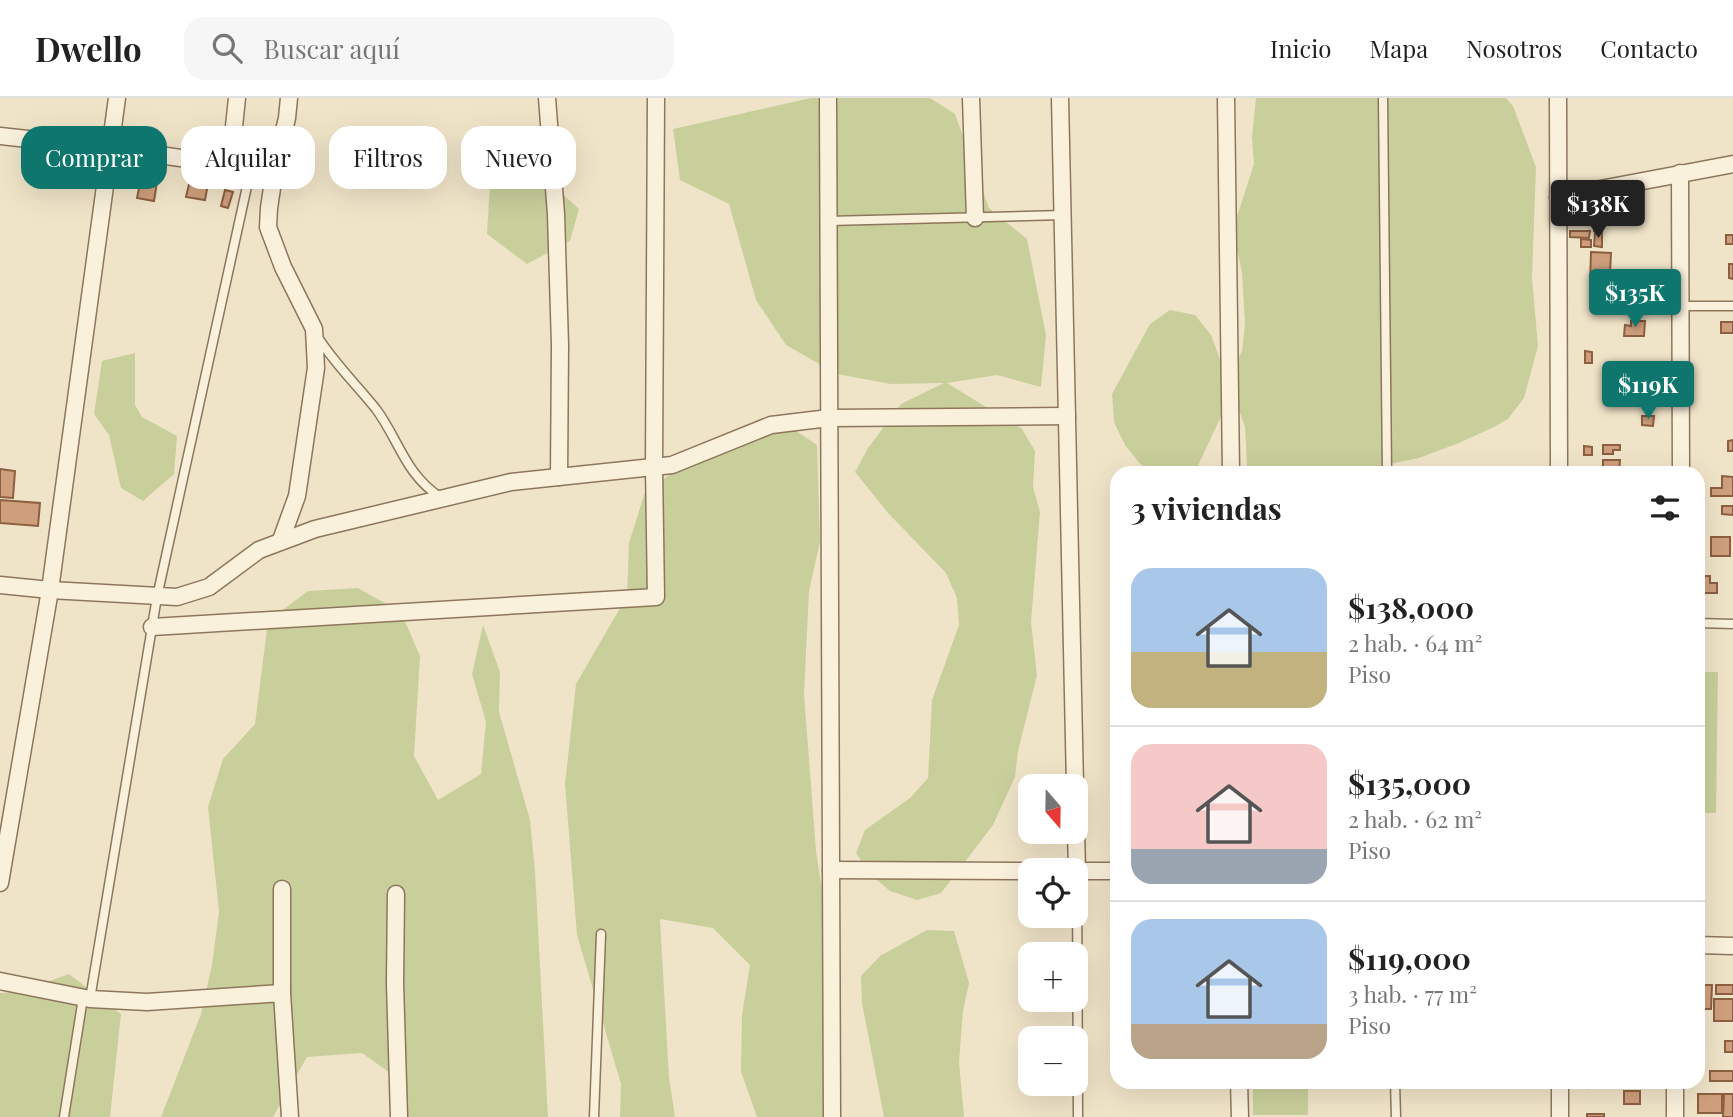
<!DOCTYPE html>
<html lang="es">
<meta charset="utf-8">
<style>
:root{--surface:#fff;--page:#f6f6f6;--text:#222;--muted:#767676;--line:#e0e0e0;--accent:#0f766e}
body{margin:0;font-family:"Playfair Display",serif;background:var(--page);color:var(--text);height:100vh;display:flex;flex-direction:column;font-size:26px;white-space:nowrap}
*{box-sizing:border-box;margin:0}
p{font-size:23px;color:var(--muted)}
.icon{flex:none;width:38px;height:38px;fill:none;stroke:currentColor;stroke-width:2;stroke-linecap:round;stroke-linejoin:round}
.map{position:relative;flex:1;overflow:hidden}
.sheet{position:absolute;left:1110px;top:368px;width:595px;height:623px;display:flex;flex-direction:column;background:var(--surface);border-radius:21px;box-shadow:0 7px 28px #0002}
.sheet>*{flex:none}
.top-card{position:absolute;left:21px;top:28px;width:665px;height:63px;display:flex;gap:14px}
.needle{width:46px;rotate:160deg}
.buttons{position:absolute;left:1018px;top:676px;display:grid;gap:14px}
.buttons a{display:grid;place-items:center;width:70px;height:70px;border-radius:14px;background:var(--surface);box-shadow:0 7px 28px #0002;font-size:35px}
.price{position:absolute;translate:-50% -60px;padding:0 16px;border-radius:7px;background:var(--accent);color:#fff;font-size:23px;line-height:46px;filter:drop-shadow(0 2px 4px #0008)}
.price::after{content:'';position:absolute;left:50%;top:42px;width:21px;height:16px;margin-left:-10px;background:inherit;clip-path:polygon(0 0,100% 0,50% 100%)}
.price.selected{background:#222;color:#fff}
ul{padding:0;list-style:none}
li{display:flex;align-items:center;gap:21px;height:175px;padding:0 21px}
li+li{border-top:2px solid var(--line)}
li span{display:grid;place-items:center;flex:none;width:196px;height:140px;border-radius:21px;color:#555}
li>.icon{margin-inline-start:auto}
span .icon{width:84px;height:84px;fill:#fffc;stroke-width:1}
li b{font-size:30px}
h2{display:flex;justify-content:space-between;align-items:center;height:84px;padding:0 21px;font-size:30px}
.tag{padding:0 24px;border-radius:21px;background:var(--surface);box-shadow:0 7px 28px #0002;font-size:24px;line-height:63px}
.tag.selected{background:var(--accent);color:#fff}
header{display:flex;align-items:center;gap:42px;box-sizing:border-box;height:98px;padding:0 35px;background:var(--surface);border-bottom:2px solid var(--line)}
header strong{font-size:33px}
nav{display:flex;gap:38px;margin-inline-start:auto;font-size:24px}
.search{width:490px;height:63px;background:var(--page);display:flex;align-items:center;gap:18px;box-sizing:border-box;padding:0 24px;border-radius:21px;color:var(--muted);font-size:26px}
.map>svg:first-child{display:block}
</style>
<header>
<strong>Dwello</strong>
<div class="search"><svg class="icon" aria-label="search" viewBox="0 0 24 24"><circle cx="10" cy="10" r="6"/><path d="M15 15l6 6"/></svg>Buscar aquí</div>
<nav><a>Inicio</a><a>Mapa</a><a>Nosotros</a><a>Contacto</a></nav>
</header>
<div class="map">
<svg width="1733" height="1019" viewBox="0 0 1733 1019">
<rect width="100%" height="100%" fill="#f0e4c8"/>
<g fill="#c9cf9b">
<path d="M811 0H930L955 16 989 110 1027 141 1046 237 1041 289 997 277 947 285 1022 331 1035 353 1033 389 1040 414 1031 524 1037 577 1018 653 1015 679 993 727 941 795 917 802 890 793 871 777 856 755 865 732 910 700 928 680 932 602 959 527 957 500 946 475 889 416 855 374 868 350 901 306 944 285 891 286 837 276 786 247 756 202 729 106 680 82 673 31Z"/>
<path d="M1256 0H1506L1513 8 1536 69 1532 180 1538 248 1524 300 1508 321 1496 328 1459 345 1419 360 1350 374H1252L1247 368 1245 329 1236 303 1237 264 1242 253 1245 226 1242 175 1233 131 1254 66 1252 39Z"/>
<path d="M539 75 579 111 570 143 527 166 487 136 490 85Z"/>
<path d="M1170 212 1195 217 1211 237 1220 261 1224 312 1195 374H1161L1141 367 1125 347 1114 324 1112 296 1150 226Z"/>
<path d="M135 255V307L142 319 177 338 174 376 143 403 121 390 109 337 94 316 102 263Z"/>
<path d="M774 318 817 347 820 444 809 493 804 596 816 753 832 856 826 956 842 1019H757L741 974 742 917 750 867 713 830 660 821 669 979 675 1019H620L621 986 577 837 565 686 576 586 627 498 629 445 645 394 730 334Z"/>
<path d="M358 490 401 514 420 558 414 658 438 702 481 676 486 624 472 576 483 527 500 574 499 614 530 722 535 773 548 1019H392L404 985 362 955 307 959 273 1019H161L201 916 212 867 219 814 208 709 223 661 255 626 268 523 308 493Z"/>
<path d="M1698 574H1718L1716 715H1698Z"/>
<path d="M927 832 954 833 969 885 963 913 959 964 964 1019H884L862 905 861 878 880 858Z"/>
<path d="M69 876 121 916 110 1019H0V895L20 894Z"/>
<rect x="1253" y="984" width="55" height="33"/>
</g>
<g fill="#cf9f7d" stroke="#8d5f41" stroke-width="2">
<path d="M141 81 157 84 154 103 137 100Z"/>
<path d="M190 82 208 86 205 102 186 99Z"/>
<path d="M225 92 233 94 228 110 221 108Z"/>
<path d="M1592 95 1606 96 1605 106H1592Z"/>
<path d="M1594 123H1602V134L1594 133Z"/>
<path d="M1570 133H1590L1589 140 1570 139Z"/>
<path d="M1595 135 1602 136V149L1594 148Z"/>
<rect x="1726" y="137" width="7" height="9"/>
<path d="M1581 141 1591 142V149H1581Z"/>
<path d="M1591 154 1611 155 1610 174H1617V186L1590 185Z"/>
<path d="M1729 166H1733V181L1729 180Z"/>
<path d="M1631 223H1645L1644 238H1624L1625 227 1631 228Z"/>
<rect x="1721" y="224" width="12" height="11"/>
<path d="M1585 253 1592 254V265H1585Z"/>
<path d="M1642 318H1654L1653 328 1642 327Z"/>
<path d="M1733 342V353H1728V343Z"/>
<path d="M1603 347H1620V352H1613V356H1603Z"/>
<path d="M1584 348 1592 349V357H1584Z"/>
<path d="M1603 362H1620L1619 374H1603Z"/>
<path d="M0 371 15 373 13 400 0 399Z"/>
<path d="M1722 378 1733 379V398H1711V390H1722Z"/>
<path d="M0 402 40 405 38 428 0 425Z"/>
<path d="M1722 408H1733V417L1722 416Z"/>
<rect x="1711" y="439" width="19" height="19"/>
<path d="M1698 478H1710V485H1717V495H1698Z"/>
<path d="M1698 887H1712L1711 911H1698Z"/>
<rect x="1716" y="887" width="17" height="9"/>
<rect x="1714" y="901" width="19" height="22"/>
<rect x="1725" y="943" width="8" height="11"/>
<rect x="1710" y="973" width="23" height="10"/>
<path d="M1588 984H1596V989L1588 990Z"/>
<rect x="1624" y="993" width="16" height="13"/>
<rect x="1698" y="996" width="24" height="19"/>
<path d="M1724 996H1733V1019H1723Z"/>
<rect x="1587" y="1016" width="17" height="3"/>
</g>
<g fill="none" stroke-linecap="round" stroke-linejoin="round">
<g stroke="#8d765c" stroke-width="11">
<g id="lane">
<path d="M1383 0 1387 374"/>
<path d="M828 123 1063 117"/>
<path d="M1681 208H1733"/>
<path d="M317 238C334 265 356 286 376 311 399 342 405 376 440 399"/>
<path d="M1698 525 1733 526"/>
<path d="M1077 773 1078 1019"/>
<path d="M90 901 157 499 251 70"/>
<path d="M1395 984 1396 1019"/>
<path d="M64 1019 83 900"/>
<path d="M594 1019 601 836"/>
</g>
</g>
<g stroke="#8d765c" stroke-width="19">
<g id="street">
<path d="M547 0 556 116 560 247 559 379"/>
<path d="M828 0 832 1019"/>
<path d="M971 0 975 120"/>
<path d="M1060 0 1075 688"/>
<path d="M1226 0 1231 374"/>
<path d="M1558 0 1559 374"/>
<path d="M0 38 110 50 251 70"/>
<path d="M230 67 237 0"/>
<path d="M1680 75 1681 374"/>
<path d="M1558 99 1733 66"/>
<path d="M281 442 297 398 316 270 314 231 283 169 268 129 269 110 275 70 287 20 289 0"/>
<path d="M0 487 50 492 177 499 209 489 259 452 315 431 511 384 672 367 771 327 829 320 1067 318"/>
<path d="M152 529 656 499 654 369 656 0"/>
<path d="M1076 733 1077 773"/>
<path d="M831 772 1031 773"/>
<path d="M1076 773H1116"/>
<path d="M0 785 50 492 117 0"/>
<path d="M282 791V895"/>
<path d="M396 796 395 885 399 1019"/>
<path d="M1698 847 1733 848"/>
<path d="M0 883 90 901 147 904 282 895 290 1019"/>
<path d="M1239 984 1240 1019"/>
<path d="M1560 984V1019"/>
<path d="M1675 1019V984"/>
</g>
</g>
<use href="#lane" stroke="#faf1dc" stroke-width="8"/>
<use href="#street" stroke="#faf1dc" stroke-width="16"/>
</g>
</svg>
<div class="buttons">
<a><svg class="needle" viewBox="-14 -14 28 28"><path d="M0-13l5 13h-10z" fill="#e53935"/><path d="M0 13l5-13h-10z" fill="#767676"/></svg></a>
<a><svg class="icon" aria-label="locate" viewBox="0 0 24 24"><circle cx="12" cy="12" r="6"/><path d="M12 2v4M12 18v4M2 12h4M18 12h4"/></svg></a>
<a>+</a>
<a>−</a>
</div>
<b class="price selected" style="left:1598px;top:142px">$138K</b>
<b class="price" style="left:1635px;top:231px">$135K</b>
<b class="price" style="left:1648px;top:323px">$119K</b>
<div class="top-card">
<a class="tag selected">Comprar</a>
<a class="tag">Alquilar</a>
<a class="tag">Filtros</a>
<a class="tag">Nuevo</a>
</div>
<section class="sheet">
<h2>3 viviendas<svg class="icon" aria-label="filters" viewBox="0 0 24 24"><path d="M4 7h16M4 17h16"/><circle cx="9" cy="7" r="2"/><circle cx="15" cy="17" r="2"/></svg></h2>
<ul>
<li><span style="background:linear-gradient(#a9c7e8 60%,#c2b280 0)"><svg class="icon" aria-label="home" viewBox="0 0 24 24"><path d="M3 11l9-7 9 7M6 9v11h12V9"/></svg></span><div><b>$138,000</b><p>2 hab. · 64 m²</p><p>Piso</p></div></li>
<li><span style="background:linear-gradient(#f6c9c9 75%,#9aa5b1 0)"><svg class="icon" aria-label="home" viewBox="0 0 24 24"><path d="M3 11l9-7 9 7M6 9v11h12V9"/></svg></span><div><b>$135,000</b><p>2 hab. · 62 m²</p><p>Piso</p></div></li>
<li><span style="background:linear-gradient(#a9c7e8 75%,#b9a48a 0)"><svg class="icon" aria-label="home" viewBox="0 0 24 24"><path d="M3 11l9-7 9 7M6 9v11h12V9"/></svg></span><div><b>$119,000</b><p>3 hab. · 77 m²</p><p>Piso</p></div></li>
</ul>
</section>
</div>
